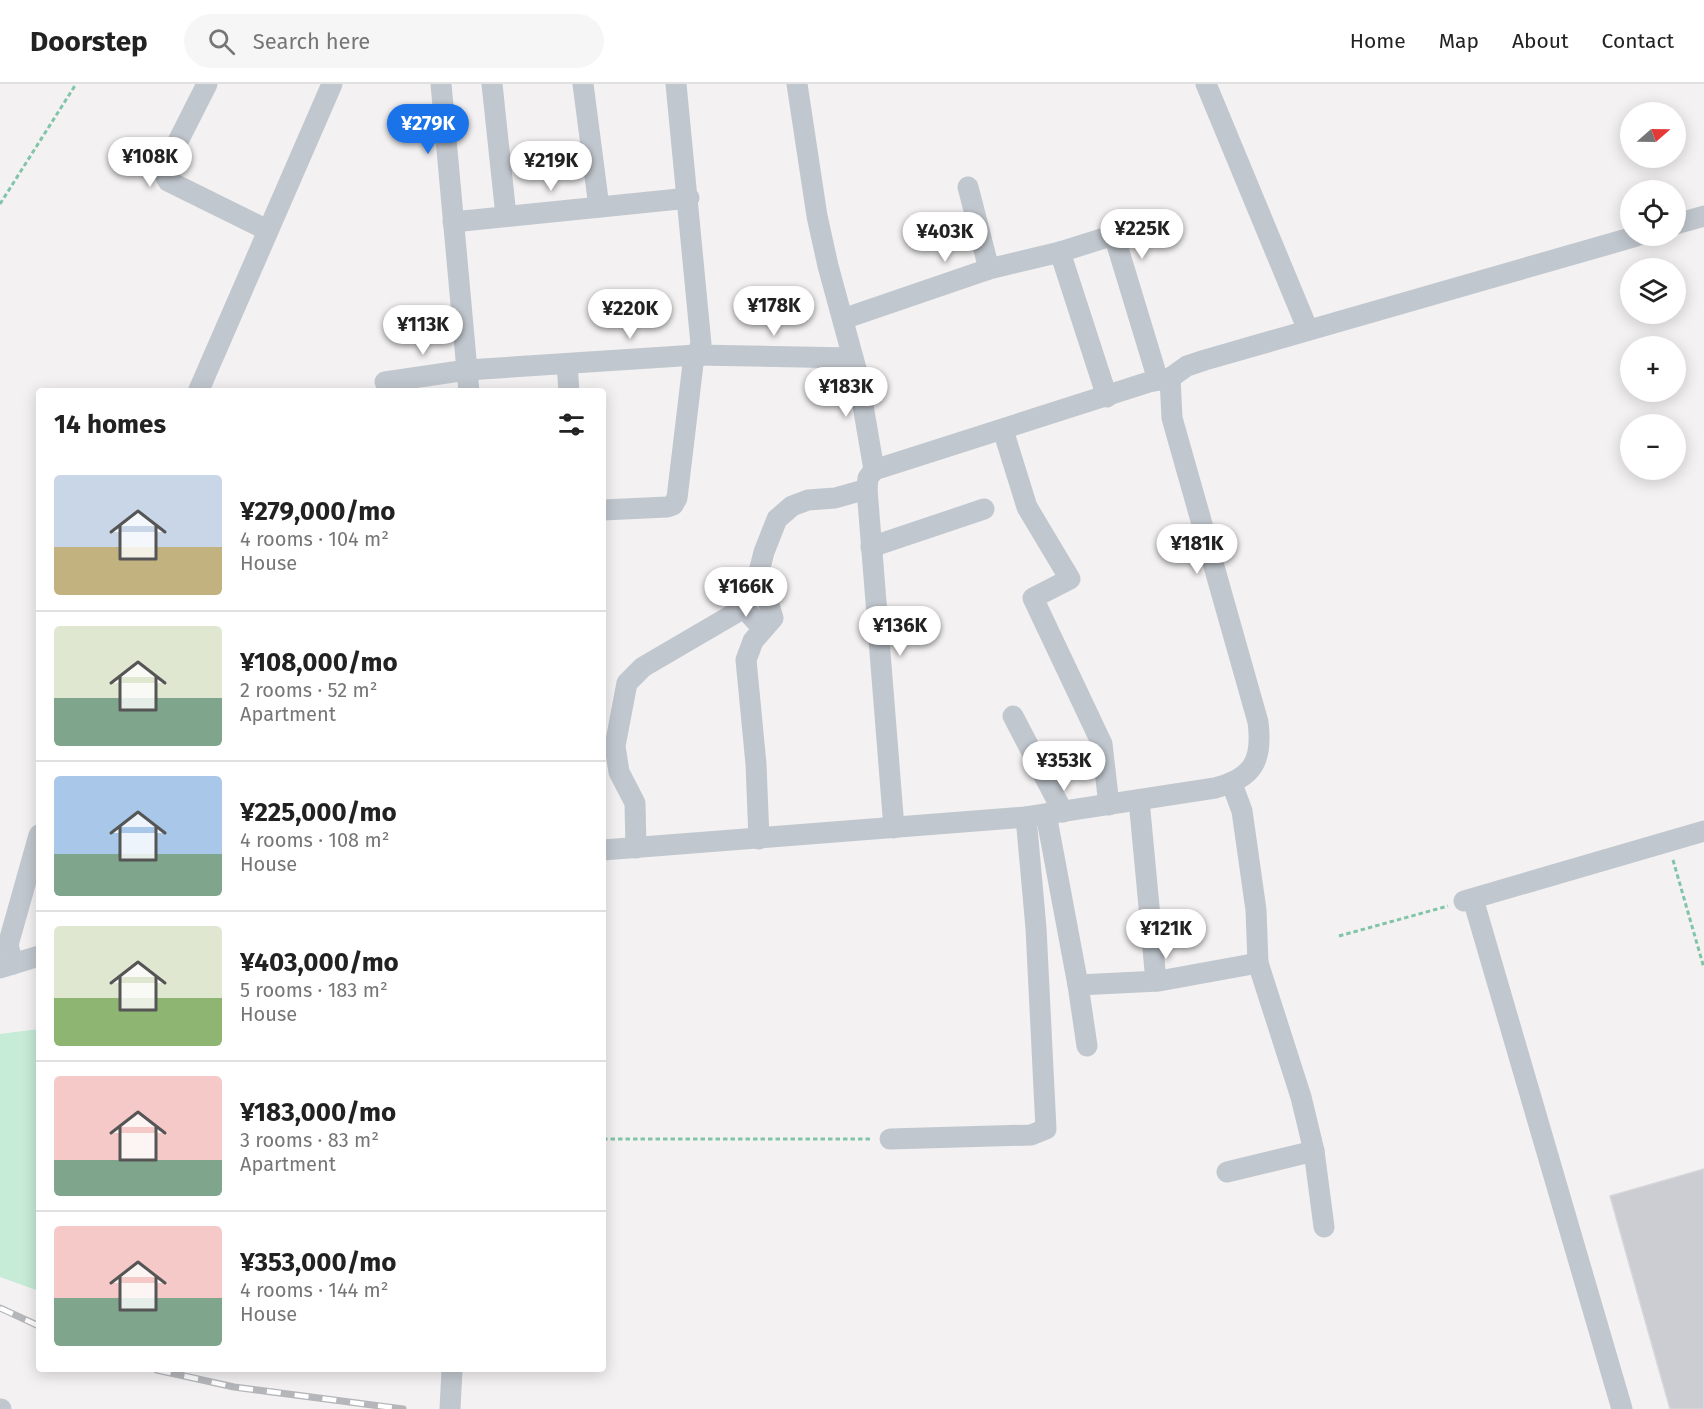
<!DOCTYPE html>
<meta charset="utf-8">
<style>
:root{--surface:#fff;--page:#f6f6f6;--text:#222;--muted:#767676;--line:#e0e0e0;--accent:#1a73e8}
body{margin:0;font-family:"Fira Sans",sans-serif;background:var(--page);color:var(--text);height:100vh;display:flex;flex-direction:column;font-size:22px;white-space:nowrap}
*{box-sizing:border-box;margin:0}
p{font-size:20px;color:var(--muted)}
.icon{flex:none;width:33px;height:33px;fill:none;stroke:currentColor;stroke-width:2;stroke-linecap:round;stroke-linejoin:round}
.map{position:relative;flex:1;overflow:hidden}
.sheet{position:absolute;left:36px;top:304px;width:570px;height:984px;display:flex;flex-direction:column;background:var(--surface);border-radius:6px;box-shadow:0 3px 15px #0003}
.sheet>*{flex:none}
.needle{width:39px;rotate:70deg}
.tools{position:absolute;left:1620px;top:18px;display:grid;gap:12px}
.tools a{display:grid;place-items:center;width:66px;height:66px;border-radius:50%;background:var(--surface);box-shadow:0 3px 15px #0003;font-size:30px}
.price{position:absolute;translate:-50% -51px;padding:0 14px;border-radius:21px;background:#fff;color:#222;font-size:20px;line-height:39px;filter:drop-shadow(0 2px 3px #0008)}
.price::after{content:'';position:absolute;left:50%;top:36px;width:18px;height:14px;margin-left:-9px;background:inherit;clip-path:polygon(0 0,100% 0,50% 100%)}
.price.current{background:var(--accent);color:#fff}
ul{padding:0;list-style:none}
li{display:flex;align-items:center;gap:18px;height:150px;padding:0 18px}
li+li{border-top:2px solid var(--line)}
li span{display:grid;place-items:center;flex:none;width:168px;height:120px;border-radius:6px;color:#555}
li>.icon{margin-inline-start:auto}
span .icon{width:72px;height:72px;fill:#fffc;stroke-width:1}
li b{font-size:26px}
h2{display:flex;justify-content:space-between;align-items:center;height:72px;padding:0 18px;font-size:26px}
header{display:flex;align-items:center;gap:36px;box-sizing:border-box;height:84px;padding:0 30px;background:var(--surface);border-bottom:2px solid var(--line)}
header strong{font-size:28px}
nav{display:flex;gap:33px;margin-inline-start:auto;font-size:21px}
.search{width:420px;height:54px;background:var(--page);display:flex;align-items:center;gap:15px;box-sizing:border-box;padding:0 21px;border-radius:33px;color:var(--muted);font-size:22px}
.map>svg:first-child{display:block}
</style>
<header>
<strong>Doorstep</strong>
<div class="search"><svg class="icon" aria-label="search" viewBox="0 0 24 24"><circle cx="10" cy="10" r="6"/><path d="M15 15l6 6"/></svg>Search here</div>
<nav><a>Home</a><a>Map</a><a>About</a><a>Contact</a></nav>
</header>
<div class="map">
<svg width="1704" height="1325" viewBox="0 0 1704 1325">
<rect width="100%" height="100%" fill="#f3f1f1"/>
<path fill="#c6ebd7" d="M39 945V1207L0 1193V950Z"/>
<path fill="#cbcdd3" stroke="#d6d7db" stroke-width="1.5" d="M1704 1085V1325H1670L1610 1112Z"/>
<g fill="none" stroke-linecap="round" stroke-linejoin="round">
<g stroke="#81c5a9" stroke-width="3" stroke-dasharray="4.5 3" stroke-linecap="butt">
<path d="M0 120 76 0"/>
<path d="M1673 776 1704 884"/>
<path d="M1339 852 1448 822"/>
<path d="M603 1055H873"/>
</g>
<g stroke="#c1c7ce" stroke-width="21">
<path d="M207 0 163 87 168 97 267 146"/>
<path d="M441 0 469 308"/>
<path d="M492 0 506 132"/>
<path d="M583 0 599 123"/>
<path d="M797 0 817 132 828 182 858 292 874 386"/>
<path d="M1206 0 1308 246"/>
<path d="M968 103 989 185"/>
<path d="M453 138 689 114"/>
<path d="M1676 140 1704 132"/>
<path d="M1060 168 1107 313"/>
<path d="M843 235 989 185 1060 168 1114 151 1158 296"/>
<path d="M567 280 569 308"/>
<path d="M385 298 467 286 696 271 852 274"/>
<path d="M198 308 332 0"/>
<path d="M1003 346 1027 423 1070 495 1033 514 1102 660 1109 721"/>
<path d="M603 426 667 423 673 421 677 414 693 280 701 260 676 0"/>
<path d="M871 463 984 425"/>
<path d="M1013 632 1063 728"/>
<path d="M1232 700 1242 727 1256 826 1258 879 1301 1013 1314 1067 1324 1143"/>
<path d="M1139 716 1156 897"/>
<path d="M1046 730 1078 901 1087 962"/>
<path d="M894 744 867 405 868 394 874 386 1149 298 1170 294 1187 282 1205 276 1637 152"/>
<path d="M759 755 756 680 746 576 753 557 773 534 759 488 764 468 777 435 792 422 808 416 835 414 867 405"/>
<path d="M636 764 635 719 619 688 615 662 627 599 643 583 744 524 762 544"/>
<path d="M603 766 1026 733 1215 704C1253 694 1263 677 1258 638L1172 334 1170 294"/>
<path d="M1473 815 1622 1325"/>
<path d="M1464 817 1704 747"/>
<path d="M13 880 8 861 39 751"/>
<path d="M0 884 39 872"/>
<path d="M1078 901 1159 897 1258 879"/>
<path d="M890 1055 1031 1051 1046 1045 1036 844 1026 733"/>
<path d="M1227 1088 1314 1067"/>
<path d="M0 1325H1"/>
<path d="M450 1325 452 1286"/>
</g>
<g stroke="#b4b6ba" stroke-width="7">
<g id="rail">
<path d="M0 1224 39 1242"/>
<path d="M157 1286 234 1303 403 1325"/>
</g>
</g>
<use href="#rail" stroke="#fff" stroke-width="4.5" stroke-dasharray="14" stroke-linecap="butt"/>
</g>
</svg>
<div class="tools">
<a><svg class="needle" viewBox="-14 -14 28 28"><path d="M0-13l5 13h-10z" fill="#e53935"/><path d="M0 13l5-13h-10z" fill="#767676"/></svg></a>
<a><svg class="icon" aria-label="locate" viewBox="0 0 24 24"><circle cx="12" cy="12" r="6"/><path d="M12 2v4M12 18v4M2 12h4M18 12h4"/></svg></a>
<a><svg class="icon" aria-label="layers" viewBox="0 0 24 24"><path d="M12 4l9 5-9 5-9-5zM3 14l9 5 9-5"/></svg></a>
<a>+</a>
<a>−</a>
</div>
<b class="price current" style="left:428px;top:71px">¥279K</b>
<b class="price" style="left:150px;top:104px">¥108K</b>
<b class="price" style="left:551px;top:108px">¥219K</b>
<b class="price" style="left:1142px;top:176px">¥225K</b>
<b class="price" style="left:945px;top:179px">¥403K</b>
<b class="price" style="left:774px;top:253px">¥178K</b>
<b class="price" style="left:630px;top:256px">¥220K</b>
<b class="price" style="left:423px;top:272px">¥113K</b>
<b class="price" style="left:846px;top:334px">¥183K</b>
<b class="price" style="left:1197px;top:491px">¥181K</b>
<b class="price" style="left:746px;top:534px">¥166K</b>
<b class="price" style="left:900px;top:573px">¥136K</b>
<b class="price" style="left:1064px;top:708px">¥353K</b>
<b class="price" style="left:1166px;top:876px">¥121K</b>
<section class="sheet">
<h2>14 homes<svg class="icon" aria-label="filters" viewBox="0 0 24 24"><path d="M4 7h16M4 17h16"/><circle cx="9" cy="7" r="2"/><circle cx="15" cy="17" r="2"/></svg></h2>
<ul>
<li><span style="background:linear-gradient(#c9d6e8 60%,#c2b280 0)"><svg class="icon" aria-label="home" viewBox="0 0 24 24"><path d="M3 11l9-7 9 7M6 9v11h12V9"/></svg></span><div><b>¥279,000/mo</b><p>4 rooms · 104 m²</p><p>House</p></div></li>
<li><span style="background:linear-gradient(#dfe7d0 60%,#7fa58c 0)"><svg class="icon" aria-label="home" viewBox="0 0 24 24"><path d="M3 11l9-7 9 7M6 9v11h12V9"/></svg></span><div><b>¥108,000/mo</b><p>2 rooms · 52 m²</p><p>Apartment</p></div></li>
<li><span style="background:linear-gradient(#a9c7e8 65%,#7fa58c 0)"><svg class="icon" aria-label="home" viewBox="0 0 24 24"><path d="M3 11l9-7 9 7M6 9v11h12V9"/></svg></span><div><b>¥225,000/mo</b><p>4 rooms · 108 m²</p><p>House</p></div></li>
<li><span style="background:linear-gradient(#dfe7d0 60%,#8fb573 0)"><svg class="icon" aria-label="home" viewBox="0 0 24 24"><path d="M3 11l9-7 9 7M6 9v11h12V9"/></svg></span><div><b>¥403,000/mo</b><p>5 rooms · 183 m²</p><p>House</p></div></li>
<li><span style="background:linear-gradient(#f6c9c9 70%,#7fa58c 0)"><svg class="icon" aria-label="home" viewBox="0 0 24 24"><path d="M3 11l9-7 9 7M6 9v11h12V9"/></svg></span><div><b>¥183,000/mo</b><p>3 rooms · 83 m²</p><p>Apartment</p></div></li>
<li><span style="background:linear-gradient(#f6c9c9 60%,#7fa58c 0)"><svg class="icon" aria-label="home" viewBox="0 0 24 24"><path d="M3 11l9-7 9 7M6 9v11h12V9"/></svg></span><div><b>¥353,000/mo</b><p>4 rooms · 144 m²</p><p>House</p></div></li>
</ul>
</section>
</div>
